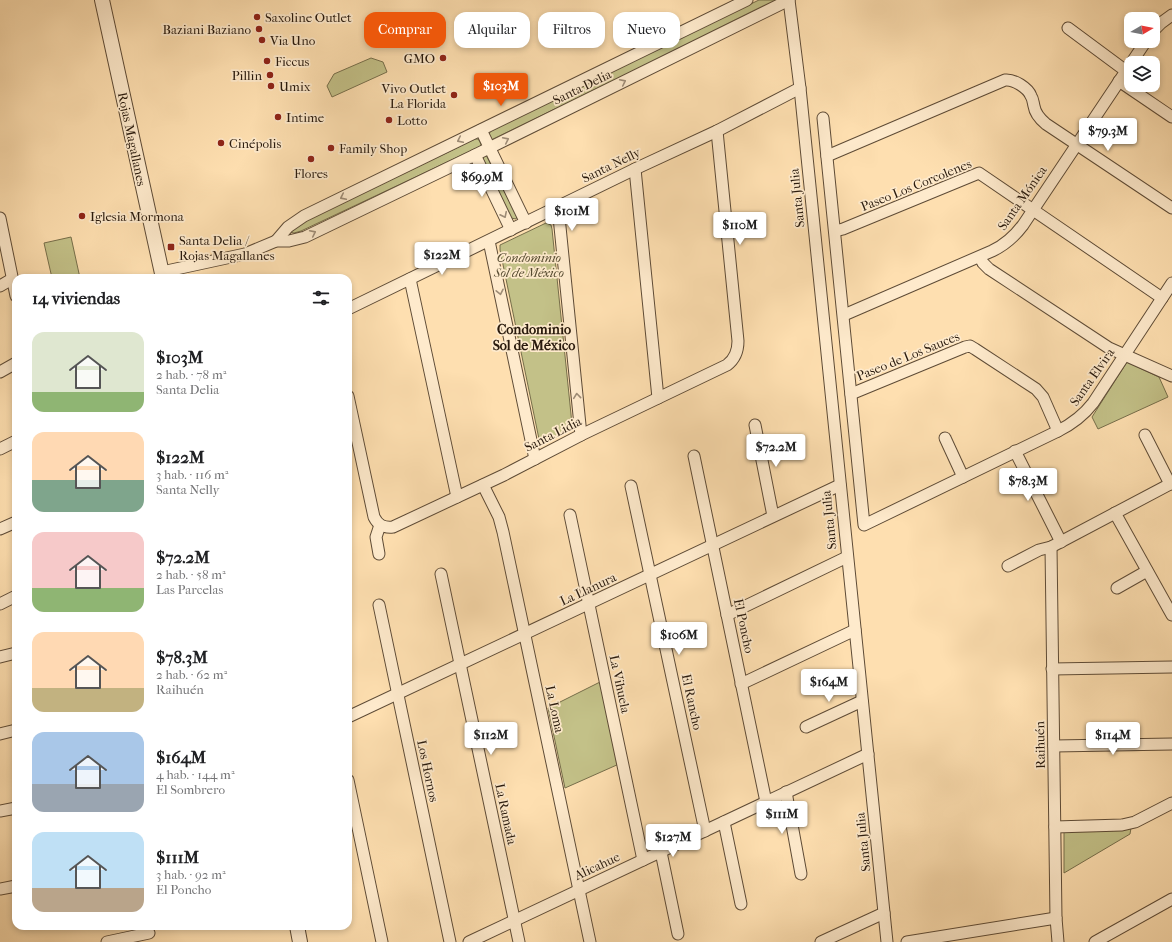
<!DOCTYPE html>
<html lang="es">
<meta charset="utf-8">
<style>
:root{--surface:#fff;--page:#f6f6f6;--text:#202124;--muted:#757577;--accent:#ea580c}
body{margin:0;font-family:"IM FELL French Canon",serif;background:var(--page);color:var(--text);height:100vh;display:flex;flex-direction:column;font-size:15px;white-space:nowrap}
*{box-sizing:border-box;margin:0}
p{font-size:13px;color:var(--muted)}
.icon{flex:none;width:22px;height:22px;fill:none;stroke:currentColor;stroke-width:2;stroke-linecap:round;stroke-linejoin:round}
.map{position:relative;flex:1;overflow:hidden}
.details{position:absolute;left:12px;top:274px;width:340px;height:656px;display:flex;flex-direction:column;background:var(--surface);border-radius:12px;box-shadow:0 2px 6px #0003}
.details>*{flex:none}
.top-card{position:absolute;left:364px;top:12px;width:380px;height:36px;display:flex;gap:8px}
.needle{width:26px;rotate:80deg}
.controls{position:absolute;left:1124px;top:12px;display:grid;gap:8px}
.controls a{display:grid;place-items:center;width:36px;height:36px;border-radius:8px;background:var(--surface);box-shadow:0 2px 6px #0003;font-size:20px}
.price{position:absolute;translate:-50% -34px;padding:0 9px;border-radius:4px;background:#fff;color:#222;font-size:13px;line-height:26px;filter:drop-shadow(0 1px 2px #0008)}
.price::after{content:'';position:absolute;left:50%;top:24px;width:12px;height:9px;margin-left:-6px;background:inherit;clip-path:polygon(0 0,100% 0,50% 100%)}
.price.selected{background:var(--accent);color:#fff}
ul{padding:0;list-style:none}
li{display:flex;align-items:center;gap:12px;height:100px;padding:0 20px}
li span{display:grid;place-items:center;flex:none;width:112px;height:80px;border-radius:12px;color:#555}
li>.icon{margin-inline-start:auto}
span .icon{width:48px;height:48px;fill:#fffc;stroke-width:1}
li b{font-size:17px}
h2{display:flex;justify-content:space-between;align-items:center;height:48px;padding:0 20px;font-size:17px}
.pill{padding:0 14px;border-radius:12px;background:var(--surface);box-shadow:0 2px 6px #0003;font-size:14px;line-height:36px}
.pill.selected{background:var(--accent);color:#fff}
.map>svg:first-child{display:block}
</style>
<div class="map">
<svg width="1172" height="942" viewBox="0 0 1172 942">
<rect width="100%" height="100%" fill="#fedfb0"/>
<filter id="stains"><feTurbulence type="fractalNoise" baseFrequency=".005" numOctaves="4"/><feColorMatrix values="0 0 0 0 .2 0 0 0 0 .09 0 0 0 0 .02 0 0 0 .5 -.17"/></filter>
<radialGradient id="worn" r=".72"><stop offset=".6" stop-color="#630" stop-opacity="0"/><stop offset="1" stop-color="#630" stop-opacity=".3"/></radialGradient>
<g fill="#c3c188" stroke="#766e4a">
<path d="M759 0H775L773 3 491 140 488 135 491 131 494 128Z"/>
<path d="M371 58 383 62 387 72 332 97 327 86 334 74Z"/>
<path d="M475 139H478L480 142 481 145 479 147 301 231 294 233 290 232 293 227Z"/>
<path d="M486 155 517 216 516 219 511 218 483 159V157Z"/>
<path d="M546 223 551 225 552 229 572 424C568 433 554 439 545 442L539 439 500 250V245Z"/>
<path d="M71 237 80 278H52L44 243Z"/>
<path d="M1127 362 1159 377 1168 397 1098 429 1092 417Z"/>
<path d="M602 681 619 764 565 788 548 708Z"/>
<path d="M1131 828 1130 834 1064 873V832Z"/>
</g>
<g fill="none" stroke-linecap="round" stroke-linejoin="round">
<g stroke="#5e4b36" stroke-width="13">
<g id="minor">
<path d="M789 0 800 88 887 942"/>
<path d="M1068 28 1126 71"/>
<path d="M1153 31 1161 23 1172 15"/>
<path d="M1119 81 1172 117"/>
<path d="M823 118 864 525 1058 431C1072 424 1083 416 1093 403L1172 283"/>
<path d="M481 130 526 223"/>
<path d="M475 155 511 230"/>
<path d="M827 156 1005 80C1014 79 1028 88 1031 96 1033 99 1033 102 1034 106 1035 113 1040 119 1046 124L1172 208"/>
<path d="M635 169 658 398"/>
<path d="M558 207 581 435"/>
<path d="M0 218 16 296"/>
<path d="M835 231 843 229 979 173 1162 298"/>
<path d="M276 241 288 227 304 216 747 0"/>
<path d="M489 241 535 459"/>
<path d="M980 257 983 263 989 269 1109 348 1172 376"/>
<path d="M162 272 245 254 276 241H289L305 237 475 155 789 0"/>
<path d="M410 279 457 497"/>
<path d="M0 286 12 279"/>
<path d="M348 309 635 169 717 131 800 88"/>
<path d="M844 315 992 251C1005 245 1014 237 1023 225L1146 41"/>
<path d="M0 372 16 363"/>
<path d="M851 394 965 347 970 346 975 349 1036 389 1043 397 1058 431"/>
<path d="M348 396 374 517C378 525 383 528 393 527L504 475 581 435 727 365C735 359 738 351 738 341L717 131"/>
<path d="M755 425 773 516"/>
<path d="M1145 435 1170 484"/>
<path d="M945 438 963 477"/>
<path d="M0 449 16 441"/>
<path d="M1015 451 1061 542"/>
<path d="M694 456 766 802"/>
<path d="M483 485 499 517 503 532 590 942"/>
<path d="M631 486 705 831"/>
<path d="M1115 513 1172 615"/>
<path d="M570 515 643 860"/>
<path d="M0 529 16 522"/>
<path d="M1051 547 1056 918 1058 942"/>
<path d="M379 554 376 537 380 525"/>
<path d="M1008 566 1039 550 1051 547 1172 483"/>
<path d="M441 574 519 942"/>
<path d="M1117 588 1147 571"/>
<path d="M0 604 16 596"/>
<path d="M379 605 450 942"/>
<path d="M727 615 847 557"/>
<path d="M0 657 16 653"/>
<path d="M1052 669 1172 667"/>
<path d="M741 684 855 630"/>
<path d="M348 717 840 485"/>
<path d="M806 727 862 701"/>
<path d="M0 734 16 730"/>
<path d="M1054 746 1172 744"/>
<path d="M348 780 382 942"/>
<path d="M786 792 801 874"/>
<path d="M0 811 16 808"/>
<path d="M724 822 741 904"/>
<path d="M1055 827 1122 825 1135 822 1172 803"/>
<path d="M661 852 678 934"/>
<path d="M0 889 16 886"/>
<path d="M107 942 149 933"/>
<path d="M469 942 868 754"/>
<path d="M821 942 884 913"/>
<path d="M907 942 1056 918"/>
<path d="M1095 942 1172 899"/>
</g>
</g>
<g stroke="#5e4b36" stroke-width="16">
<g id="tertiary">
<path d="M102 0 163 278"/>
<path d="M297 926 300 942"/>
</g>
</g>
<use href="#minor" stroke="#feeacc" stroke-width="11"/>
<use href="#tertiary" stroke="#feeacc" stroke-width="14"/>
</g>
<defs><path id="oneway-chevron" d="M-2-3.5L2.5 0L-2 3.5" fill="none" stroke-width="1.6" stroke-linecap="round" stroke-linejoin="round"/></defs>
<g stroke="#9e8c76">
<use href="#oneway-chevron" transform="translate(623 82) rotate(-26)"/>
<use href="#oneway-chevron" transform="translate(460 140) rotate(154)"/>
<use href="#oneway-chevron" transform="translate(506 140) rotate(-26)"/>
<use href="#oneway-chevron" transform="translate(343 197) rotate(154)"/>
<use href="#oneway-chevron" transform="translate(504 215) rotate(64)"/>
<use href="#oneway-chevron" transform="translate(313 233) rotate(-26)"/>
<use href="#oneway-chevron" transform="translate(500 292) rotate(78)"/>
<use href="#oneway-chevron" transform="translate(577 396) rotate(-96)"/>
</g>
<g fill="#8f2418" stroke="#feeacc" stroke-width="1.5">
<circle cx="257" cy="17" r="4"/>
<circle cx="259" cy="29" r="4"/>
<circle cx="262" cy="40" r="4"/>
<circle cx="443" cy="58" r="4"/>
<circle cx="267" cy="61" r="4"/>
<circle cx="270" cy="75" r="4"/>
<circle cx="271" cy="86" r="4"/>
<circle cx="454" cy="95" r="4"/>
<circle cx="278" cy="117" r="4"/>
<circle cx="389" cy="120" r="4"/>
<circle cx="221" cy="143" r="4"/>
<circle cx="331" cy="148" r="4"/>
<circle cx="311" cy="159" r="4"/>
<circle cx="82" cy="216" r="4"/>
<rect x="167" y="243" width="8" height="8" rx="2"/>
</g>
<g text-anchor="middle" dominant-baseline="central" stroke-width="3.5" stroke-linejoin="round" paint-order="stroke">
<g font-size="13" fill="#291a0d" stroke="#feeacc" text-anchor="start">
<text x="265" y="17">Saxoline Outlet</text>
<text x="251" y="29" text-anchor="end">Baziani Baziano</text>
<text x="270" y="40">Via Uno</text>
<text x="435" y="58" text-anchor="end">GMO</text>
<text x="275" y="61">Ficcus</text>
<text x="262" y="75" text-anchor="end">Pillin</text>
<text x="279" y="86">Umix</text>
<text x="446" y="88" text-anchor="end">Vivo Outlet<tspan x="446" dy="15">La Florida</tspan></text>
<text x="286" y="117">Intime</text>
<text x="397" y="120">Lotto</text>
<text x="229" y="143">Cinépolis</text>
<text x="339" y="148">Family Shop</text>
<text x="311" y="173" text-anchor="middle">Flores</text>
<text x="90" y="216">Iglesia Mormona</text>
<text x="179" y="240">Santa Delia /<tspan x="179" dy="15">Rojas Magallanes</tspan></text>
</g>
<g font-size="13" fill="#291a0d" stroke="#feeacc">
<text transform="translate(582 87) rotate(-26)">Santa Delia</text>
<text transform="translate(132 139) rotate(78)">Rojas Magallanes</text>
<text transform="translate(611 165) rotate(-26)">Santa Nelly</text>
<text transform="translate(916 185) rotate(-22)">Paseo Los Corcolenes</text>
<text transform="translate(797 198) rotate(-96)">Santa Julia</text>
<text transform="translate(1022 198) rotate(-55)">Santa Mónica</text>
<text transform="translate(908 356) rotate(-22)">Paseo de Los Sauces</text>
<text transform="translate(1092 377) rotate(-55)">Santa Elvira</text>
<text transform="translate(553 434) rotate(-27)">Santa Lidia</text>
<text transform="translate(829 520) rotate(-96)">Santa Julia</text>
<text transform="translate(588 589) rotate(-25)">La Llanura</text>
<text transform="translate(744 626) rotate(78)">El Poncho</text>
<text transform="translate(620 684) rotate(78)">La Vihuela</text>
<text transform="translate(692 702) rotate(78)">El Rancho</text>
<text transform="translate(555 709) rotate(78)">La Loma</text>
<text transform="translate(1040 745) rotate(-91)">Raihuén</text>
<text transform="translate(428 771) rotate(78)">Los Hornos</text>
<text transform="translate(506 814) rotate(78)">La Ramada</text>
<text transform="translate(863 842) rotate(-96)">Santa Julia</text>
<text transform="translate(597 866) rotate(-25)">Alicahue</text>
</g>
<g font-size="13" font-style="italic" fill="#574c32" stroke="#feeacc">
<text x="529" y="257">Condominio<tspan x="529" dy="15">Sol de México</tspan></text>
</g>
<g font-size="14" font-weight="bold" fill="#291a0d" stroke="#feeacc">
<text x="534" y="329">Condominio<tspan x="534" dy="16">Sol de México</tspan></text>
</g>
</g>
<rect width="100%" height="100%" filter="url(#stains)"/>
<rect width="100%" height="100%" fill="url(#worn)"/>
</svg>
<div class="controls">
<a><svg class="needle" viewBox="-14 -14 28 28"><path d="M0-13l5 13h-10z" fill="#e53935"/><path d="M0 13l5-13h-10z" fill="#757577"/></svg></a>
<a><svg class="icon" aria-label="layers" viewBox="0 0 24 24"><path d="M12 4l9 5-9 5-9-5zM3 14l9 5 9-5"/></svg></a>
</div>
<b class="price selected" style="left:501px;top:107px">$103M</b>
<b class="price" style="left:1108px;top:152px">$79.3M</b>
<b class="price" style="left:482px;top:198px">$69.9M</b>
<b class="price" style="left:572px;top:232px">$101M</b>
<b class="price" style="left:740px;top:246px">$110M</b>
<b class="price" style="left:442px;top:276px">$122M</b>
<b class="price" style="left:776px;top:468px">$72.2M</b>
<b class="price" style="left:1028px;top:502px">$78.3M</b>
<b class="price" style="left:679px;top:656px">$106M</b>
<b class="price" style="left:829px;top:703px">$164M</b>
<b class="price" style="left:491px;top:756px">$112M</b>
<b class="price" style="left:1113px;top:756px">$114M</b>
<b class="price" style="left:782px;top:835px">$111M</b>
<b class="price" style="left:673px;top:858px">$127M</b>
<div class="top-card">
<a class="pill selected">Comprar</a>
<a class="pill">Alquilar</a>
<a class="pill">Filtros</a>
<a class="pill">Nuevo</a>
</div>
<section class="details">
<h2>14 viviendas<svg class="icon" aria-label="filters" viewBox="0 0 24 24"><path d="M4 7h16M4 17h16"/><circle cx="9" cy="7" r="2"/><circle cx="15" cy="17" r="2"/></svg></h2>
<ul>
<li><span style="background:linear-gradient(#dfe7d0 75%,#8fb573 0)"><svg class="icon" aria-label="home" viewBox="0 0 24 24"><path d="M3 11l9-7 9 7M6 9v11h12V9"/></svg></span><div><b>$103M</b><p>2 hab. · 78 m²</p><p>Santa Delia</p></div></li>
<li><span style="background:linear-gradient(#ffd9b3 60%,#7fa58c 0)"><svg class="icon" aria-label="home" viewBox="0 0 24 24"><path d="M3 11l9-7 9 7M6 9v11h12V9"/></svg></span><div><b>$122M</b><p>3 hab. · 116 m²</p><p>Santa Nelly</p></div></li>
<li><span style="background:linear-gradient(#f6c9c9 70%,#8fb573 0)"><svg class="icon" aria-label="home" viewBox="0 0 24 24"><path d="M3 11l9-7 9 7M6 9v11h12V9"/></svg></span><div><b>$72.2M</b><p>2 hab. · 58 m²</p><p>Las Parcelas</p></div></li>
<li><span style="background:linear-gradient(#ffd9b3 70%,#c2b280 0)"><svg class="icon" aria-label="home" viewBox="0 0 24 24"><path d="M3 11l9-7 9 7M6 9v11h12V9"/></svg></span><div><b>$78.3M</b><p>2 hab. · 62 m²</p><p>Raihuén</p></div></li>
<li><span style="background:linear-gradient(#a9c7e8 65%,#9aa5b1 0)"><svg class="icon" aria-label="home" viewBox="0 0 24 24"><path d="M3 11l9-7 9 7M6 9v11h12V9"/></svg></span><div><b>$164M</b><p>4 hab. · 144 m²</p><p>El Sombrero</p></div></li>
<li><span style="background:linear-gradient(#bfe0f5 70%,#b9a48a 0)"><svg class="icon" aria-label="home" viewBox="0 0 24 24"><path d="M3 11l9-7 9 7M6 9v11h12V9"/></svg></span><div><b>$111M</b><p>3 hab. · 92 m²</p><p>El Poncho</p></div></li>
</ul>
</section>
</div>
